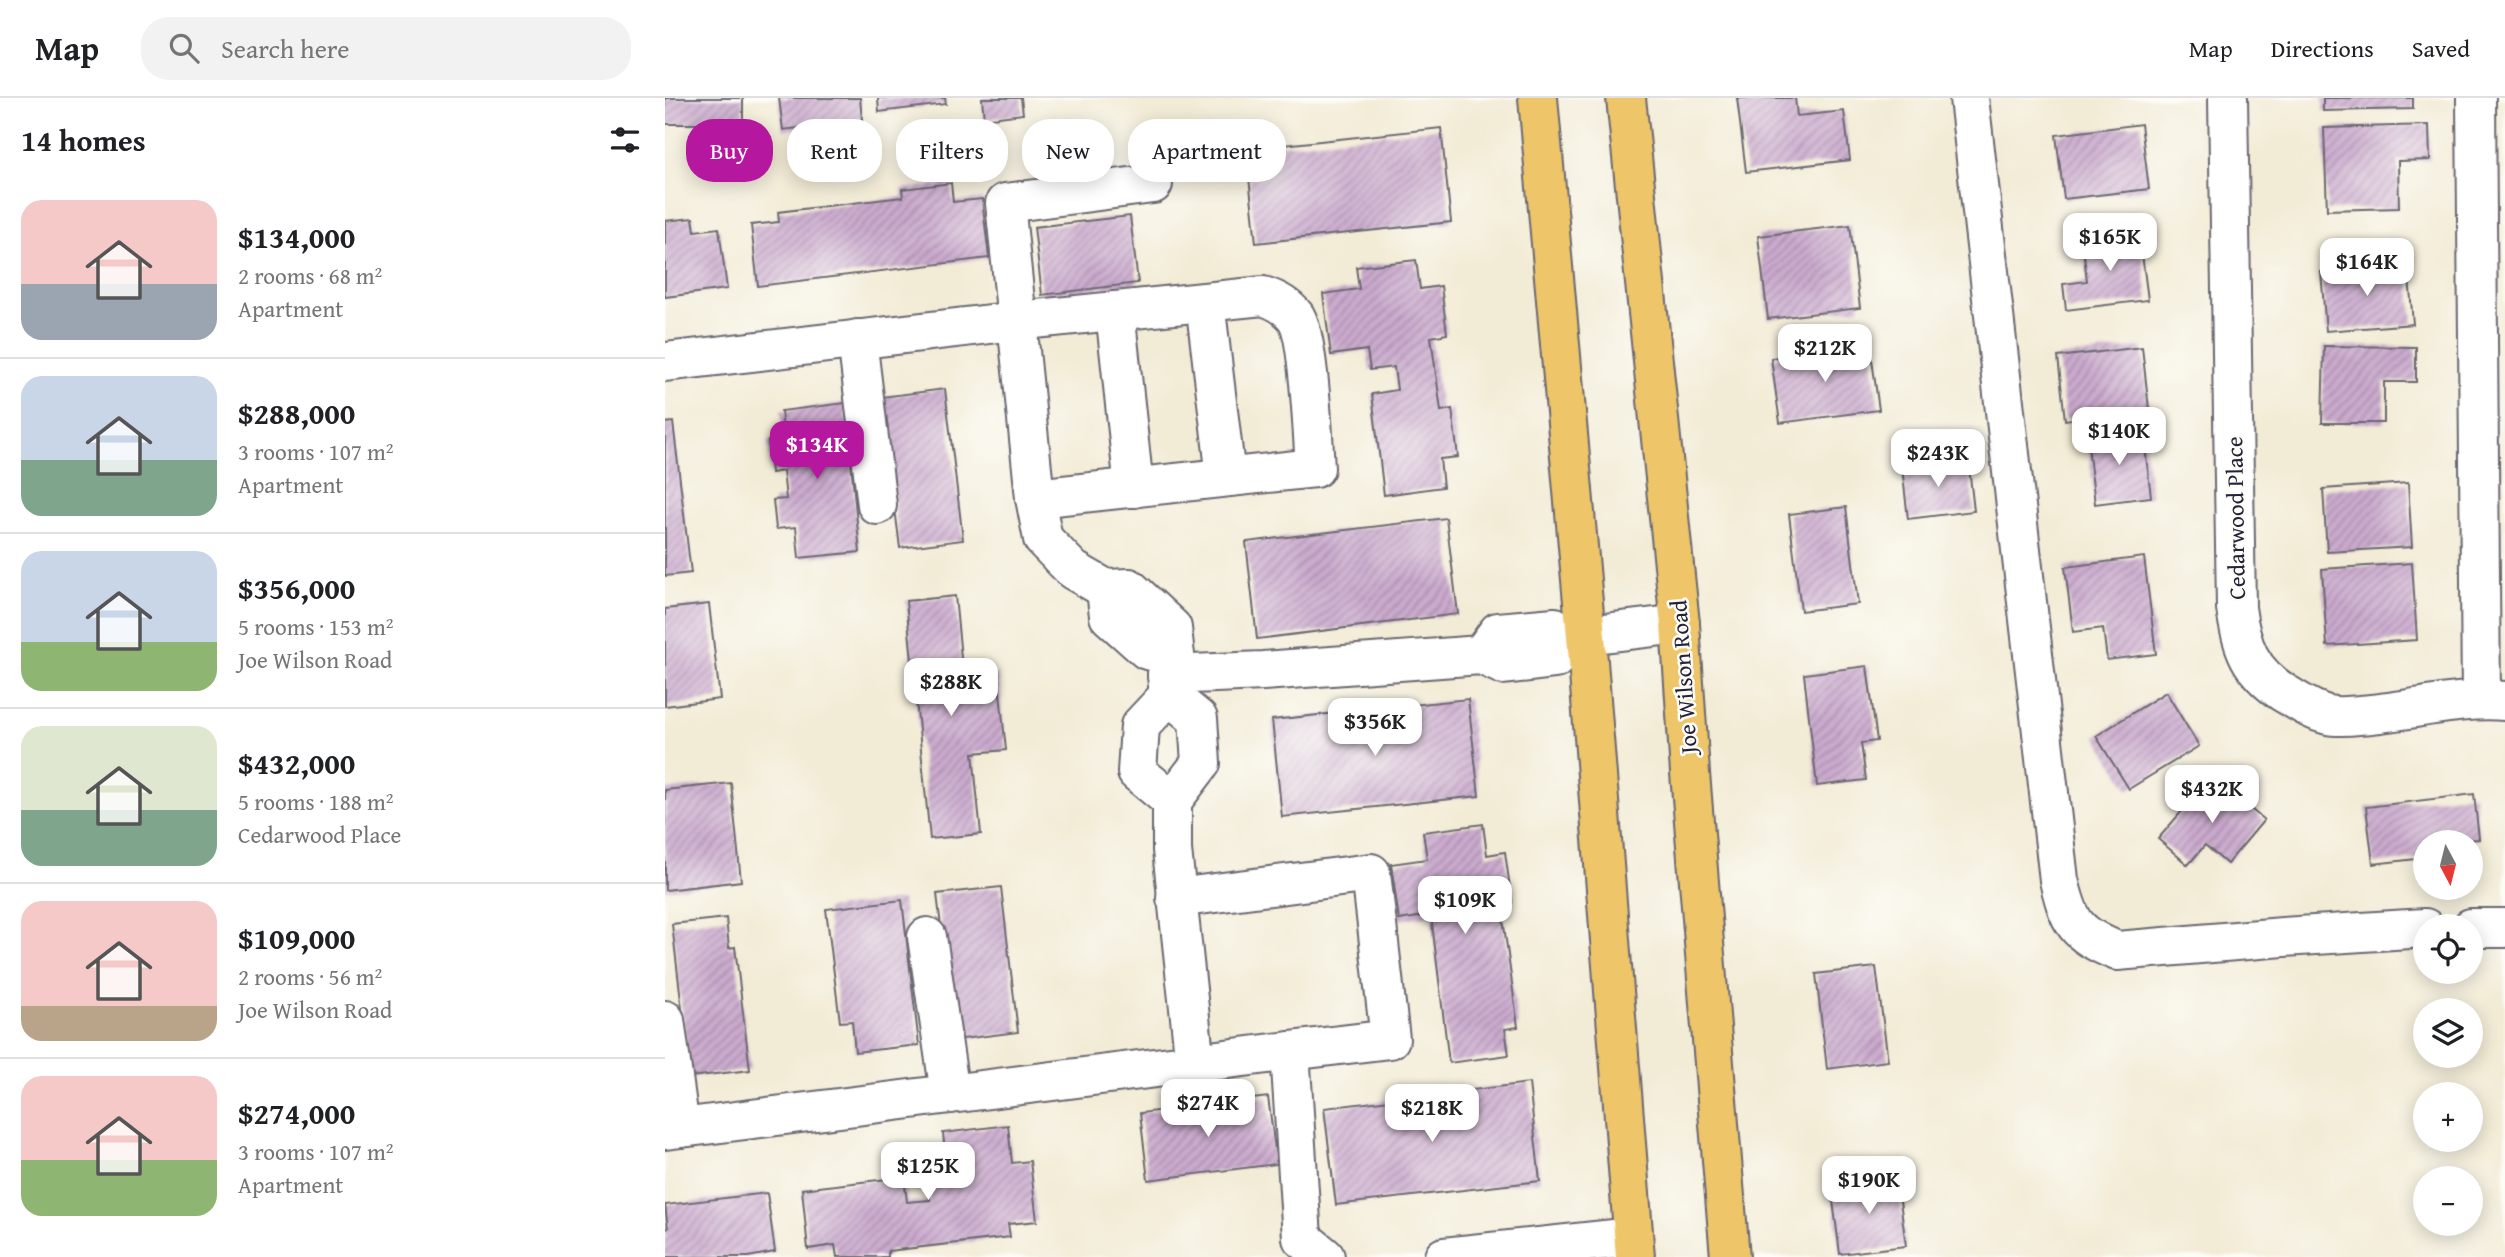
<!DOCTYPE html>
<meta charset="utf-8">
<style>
:root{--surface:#fff;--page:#f2f2f2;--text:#202124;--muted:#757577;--line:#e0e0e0;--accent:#b5179e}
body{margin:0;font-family:"Gentium Book Plus",serif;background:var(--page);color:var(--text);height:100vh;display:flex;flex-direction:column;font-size:26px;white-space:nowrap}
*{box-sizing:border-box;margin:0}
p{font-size:23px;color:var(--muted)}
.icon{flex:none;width:38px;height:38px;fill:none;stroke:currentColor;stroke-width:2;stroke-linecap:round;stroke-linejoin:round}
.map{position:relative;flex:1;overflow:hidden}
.drawer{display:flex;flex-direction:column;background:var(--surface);width:665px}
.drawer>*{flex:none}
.banner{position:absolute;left:21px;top:21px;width:665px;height:63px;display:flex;gap:14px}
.needle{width:46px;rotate:173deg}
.tools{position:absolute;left:1748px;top:732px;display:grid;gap:14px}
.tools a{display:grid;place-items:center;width:70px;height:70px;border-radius:50%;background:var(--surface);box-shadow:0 4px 18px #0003;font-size:35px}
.price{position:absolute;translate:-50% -60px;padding:0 16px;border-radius:14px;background:#fff;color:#222;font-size:23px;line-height:46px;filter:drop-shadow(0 2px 4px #0008)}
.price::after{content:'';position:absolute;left:50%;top:42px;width:21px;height:16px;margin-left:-10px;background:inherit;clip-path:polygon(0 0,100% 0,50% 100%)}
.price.selected{background:var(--accent);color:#fff}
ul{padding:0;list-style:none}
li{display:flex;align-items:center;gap:21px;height:175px;padding:0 21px}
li+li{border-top:2px solid var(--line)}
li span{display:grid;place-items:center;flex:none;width:196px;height:140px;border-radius:21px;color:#555}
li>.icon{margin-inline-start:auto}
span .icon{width:84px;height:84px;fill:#fffc;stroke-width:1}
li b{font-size:30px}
h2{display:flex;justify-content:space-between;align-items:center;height:84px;padding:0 21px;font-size:30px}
.tag{padding:0 24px;border-radius:28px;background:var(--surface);box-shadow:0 4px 18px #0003;font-size:24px;line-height:63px}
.tag.selected{background:var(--accent);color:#fff}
header{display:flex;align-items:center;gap:42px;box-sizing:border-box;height:98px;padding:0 35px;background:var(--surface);border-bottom:2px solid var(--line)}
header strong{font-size:33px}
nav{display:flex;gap:38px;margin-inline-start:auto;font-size:24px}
.search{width:490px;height:63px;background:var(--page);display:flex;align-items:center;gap:18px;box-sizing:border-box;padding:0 24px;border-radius:28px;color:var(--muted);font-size:26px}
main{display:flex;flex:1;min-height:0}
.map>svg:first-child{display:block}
</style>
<header>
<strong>Map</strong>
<div class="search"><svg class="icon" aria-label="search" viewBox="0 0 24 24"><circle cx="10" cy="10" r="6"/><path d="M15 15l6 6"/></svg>Search here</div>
<nav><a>Map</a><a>Directions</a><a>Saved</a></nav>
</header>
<main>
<section class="drawer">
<h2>14 homes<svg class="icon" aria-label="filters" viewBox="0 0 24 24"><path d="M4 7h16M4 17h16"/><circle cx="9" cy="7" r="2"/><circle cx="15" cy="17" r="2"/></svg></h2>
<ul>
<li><span style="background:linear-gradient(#f6c9c9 60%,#9aa5b1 0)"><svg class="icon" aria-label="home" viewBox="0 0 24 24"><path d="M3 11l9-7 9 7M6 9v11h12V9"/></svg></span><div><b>$134,000</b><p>2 rooms · 68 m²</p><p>Apartment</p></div></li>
<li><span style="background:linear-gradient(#c9d6e8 60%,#7fa58c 0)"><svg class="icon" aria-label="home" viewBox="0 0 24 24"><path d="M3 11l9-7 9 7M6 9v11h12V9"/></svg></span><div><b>$288,000</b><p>3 rooms · 107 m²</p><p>Apartment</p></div></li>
<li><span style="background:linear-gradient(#c9d6e8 65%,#8fb573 0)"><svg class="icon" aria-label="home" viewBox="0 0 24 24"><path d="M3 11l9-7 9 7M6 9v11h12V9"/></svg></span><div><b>$356,000</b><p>5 rooms · 153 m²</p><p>Joe Wilson Road</p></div></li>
<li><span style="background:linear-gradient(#dfe7d0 60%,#7fa58c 0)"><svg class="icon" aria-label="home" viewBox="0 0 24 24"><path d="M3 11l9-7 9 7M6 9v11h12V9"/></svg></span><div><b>$432,000</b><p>5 rooms · 188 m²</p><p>Cedarwood Place</p></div></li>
<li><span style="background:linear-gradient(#f6c9c9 75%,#b9a48a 0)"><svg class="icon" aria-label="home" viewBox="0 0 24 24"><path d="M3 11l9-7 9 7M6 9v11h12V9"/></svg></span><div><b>$109,000</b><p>2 rooms · 56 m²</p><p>Joe Wilson Road</p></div></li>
<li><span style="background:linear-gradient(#f6c9c9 60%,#8fb573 0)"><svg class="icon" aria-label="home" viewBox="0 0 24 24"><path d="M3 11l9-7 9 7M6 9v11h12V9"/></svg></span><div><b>$274,000</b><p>3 rooms · 107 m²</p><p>Apartment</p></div></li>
</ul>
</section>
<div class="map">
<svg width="1840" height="1159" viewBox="0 0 1840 1159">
<defs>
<pattern id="building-hatch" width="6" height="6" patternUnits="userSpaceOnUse" patternTransform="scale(1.75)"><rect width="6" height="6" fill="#cbaace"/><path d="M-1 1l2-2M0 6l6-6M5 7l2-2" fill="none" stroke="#a48aa8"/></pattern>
</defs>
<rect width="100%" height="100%" fill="#fdfcf7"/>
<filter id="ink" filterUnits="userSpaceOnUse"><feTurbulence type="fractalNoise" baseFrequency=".0143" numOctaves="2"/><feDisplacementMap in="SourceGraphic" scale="14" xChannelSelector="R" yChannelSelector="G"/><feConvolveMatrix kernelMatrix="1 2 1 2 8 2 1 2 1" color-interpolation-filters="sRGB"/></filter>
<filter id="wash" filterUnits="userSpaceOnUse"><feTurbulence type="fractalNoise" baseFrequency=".00686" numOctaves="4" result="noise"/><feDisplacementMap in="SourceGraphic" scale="28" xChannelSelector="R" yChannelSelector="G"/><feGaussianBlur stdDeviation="1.57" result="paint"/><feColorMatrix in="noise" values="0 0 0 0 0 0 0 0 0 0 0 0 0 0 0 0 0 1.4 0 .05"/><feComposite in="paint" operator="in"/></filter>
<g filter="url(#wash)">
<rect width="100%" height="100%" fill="#f2ebd5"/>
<g id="blocks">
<g fill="url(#building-hatch)">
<rect x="0" y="0" width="78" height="26"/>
<path d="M114 0H195L197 22 118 32Z"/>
<path d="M213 0H280L281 6 214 14Z"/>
<path d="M317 0H356L358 16 319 21Z"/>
<path d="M1072 0H1130L1132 18 1179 13 1185 62 1081 74Z"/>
<path d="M1658 0H1748V11L1658 13Z"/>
<path d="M1476 26 1484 91 1399 101 1391 37Z"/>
<path d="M1764 27 1765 62 1733 63 1734 110 1662 112 1659 30Z"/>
<path d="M776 30 786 124 591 145 581 51Z"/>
<path d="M286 85 288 104 317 101 324 160 93 188 86 127 114 124 113 114 238 99 237 91Z"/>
<path d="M465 118 473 185 377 197 369 129Z"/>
<path d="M28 120 30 133 54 130 62 191 0 199V123Z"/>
<path d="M1185 127 1195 210 1103 221 1093 138Z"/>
<path d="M1474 133 1483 202 1401 212 1398 186 1422 183 1417 140Z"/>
<path d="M751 162 755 191 776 188 782 236 766 239 776 313 787 311 793 359 775 361 778 389 719 397 707 296 732 292 729 269 705 272 702 252 666 257 658 196 694 191 691 169Z"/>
<path d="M1743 167 1748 226 1661 233 1656 174Z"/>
<path d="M1205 247 1214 312 1115 325 1106 260Z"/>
<path d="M1659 248 1751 249V284H1719V325H1657Z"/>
<path d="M1477 249 1484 311 1400 322 1393 259Z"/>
<path d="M280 291 298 442 235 450 216 299Z"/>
<path d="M180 305 195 454 134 460 131 429 111 431 108 402 121 401 118 373 106 375 103 343 119 341 116 313Z"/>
<path d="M8 324 26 475 0 478V325Z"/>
<path d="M1478 333 1486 399 1430 406 1422 340Z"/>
<path d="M1303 361 1309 413 1243 421 1237 369Z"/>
<path d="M1743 385 1747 449 1662 454 1658 391Z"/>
<path d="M1181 409 1193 506 1136 513 1124 416Z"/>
<path d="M781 420 793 516 592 541 581 444Z"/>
<path d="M1479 459 1491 556 1442 562 1438 530 1408 534 1400 469Z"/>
<path d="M1747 465 1752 542 1662 548 1657 471Z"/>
<path d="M290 498 298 580 333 576 341 652 308 655 316 736 265 741 241 503Z"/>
<path d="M44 506 55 601 0 608V511Z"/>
<path d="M1202 568 1212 643 1196 645 1201 682 1152 688 1139 576Z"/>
<path d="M1501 594 1534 648 1464 691 1431 638Z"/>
<path d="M803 601 814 698 617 719 607 622Z"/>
<path d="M1547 678 1599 722 1562 766 1540 747 1523 767 1493 741Z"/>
<path d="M66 685 76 783 0 792V692Z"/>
<path d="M1809 696 1814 741 1760 744V760L1708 766 1701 709Z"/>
<path d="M818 726 822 757 840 754 847 804 836 806 853 929 840 931 844 957 784 965 766 817 734 822 726 766 762 761 758 734Z"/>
<path d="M336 789 353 934 290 942 272 796Z"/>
<path d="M237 802 254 947 190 954 187 923 175 924 161 811Z"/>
<path d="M61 820 64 850 70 849 85 972 25 979 7 826Z"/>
<path d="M1211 869 1223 963 1162 971 1151 876Z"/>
<path d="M864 985 875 1083 671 1107 659 1010Z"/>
<path d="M603 999 612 1066 483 1082 475 1015Z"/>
<path d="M343 1027 347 1065 365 1063 372 1123 343 1126 345 1139 223 1153V1159H172L170 1147 143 1151 137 1091 239 1079 242 1104 265 1102 262 1076 282 1075 278 1035Z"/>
<path d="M1232 1080 1241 1148 1175 1156 1166 1088Z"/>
<path d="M102 1095 110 1154 83 1159H0V1131L3 1130 0 1107Z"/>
</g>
</g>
</g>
<g filter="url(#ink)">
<use href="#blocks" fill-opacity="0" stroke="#6b6871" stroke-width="2"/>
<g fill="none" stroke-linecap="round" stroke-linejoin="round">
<g stroke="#6b6871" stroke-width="42">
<g id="minor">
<path d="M1304 0 1394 782C1404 824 1410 836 1452 853L1618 839 1760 830"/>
<path d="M1563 0 1571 510C1576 548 1585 573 1619 595 1633 603 1646 613 1663 617 1676 620 1692 617 1706 616 1750 612 1795 599 1840 603"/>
<path d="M1811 0 1816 601"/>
<path d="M488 86 340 105 370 400 378 441 408 472 441 491 464 490 507 530 510 558 502 577 504 597 533 621 536 665 507 703V752L530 966"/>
<path d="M540 204 561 379"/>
<path d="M450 213 469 390"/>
<path d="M192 241 212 407"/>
<path d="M0 264 351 223 598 198C611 202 621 207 630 218 644 236 648 342 650 370L370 400"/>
<path d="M441 491 444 518 482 552 510 558"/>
<path d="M816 557 833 534 890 529 905 539 1015 526"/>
<path d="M502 577 598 573 816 557 838 567 890 561 905 539"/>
<path d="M504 597 475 628 472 674 507 703"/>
<path d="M511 800 706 775 725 941 625 953"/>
<path d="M1806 830H1840"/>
<path d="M262 839 285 996"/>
<path d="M0 922 15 1030"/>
<path d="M0 1032 625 953 637 1140 660 1159"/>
<path d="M779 1159 968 1139"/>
</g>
</g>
<g stroke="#6b6871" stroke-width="42">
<g id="major">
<path d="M873 0 921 538 970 1159"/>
<path d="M961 0 1015 526 1025 675 1065 1159"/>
</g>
</g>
<use href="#minor" stroke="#fff" stroke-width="38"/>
<use href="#major" stroke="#eec569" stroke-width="38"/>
</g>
</g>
<g text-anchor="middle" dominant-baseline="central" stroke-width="5" stroke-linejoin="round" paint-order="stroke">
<g font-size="23" fill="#22223b" stroke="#fdfcf7">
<text transform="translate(1570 420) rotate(-91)">Cedarwood Place</text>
<text transform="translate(1018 579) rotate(-94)">Joe Wilson Road</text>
</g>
</g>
</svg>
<div class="tools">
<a><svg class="needle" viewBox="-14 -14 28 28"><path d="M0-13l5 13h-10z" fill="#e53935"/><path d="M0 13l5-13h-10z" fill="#757577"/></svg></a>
<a><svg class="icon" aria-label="locate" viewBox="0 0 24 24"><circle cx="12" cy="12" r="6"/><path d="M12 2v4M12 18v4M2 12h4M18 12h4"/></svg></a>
<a><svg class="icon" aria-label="layers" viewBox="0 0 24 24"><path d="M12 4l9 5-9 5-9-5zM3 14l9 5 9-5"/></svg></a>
<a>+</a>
<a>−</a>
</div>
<b class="price" style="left:1445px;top:175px">$165K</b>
<b class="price" style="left:1702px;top:200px">$164K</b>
<b class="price" style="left:1160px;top:286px">$212K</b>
<b class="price" style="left:1454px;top:369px">$140K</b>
<b class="price selected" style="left:152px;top:383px">$134K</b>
<b class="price" style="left:1273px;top:391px">$243K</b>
<b class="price" style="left:286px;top:620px">$288K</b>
<b class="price" style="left:710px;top:660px">$356K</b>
<b class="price" style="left:1547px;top:727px">$432K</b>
<b class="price" style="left:800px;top:838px">$109K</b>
<b class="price" style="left:543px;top:1041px">$274K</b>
<b class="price" style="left:767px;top:1046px">$218K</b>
<b class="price" style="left:263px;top:1104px">$125K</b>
<b class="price" style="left:1204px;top:1118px">$190K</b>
<div class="banner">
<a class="tag selected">Buy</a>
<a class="tag">Rent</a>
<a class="tag">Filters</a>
<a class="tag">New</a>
<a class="tag">Apartment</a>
</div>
</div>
</main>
